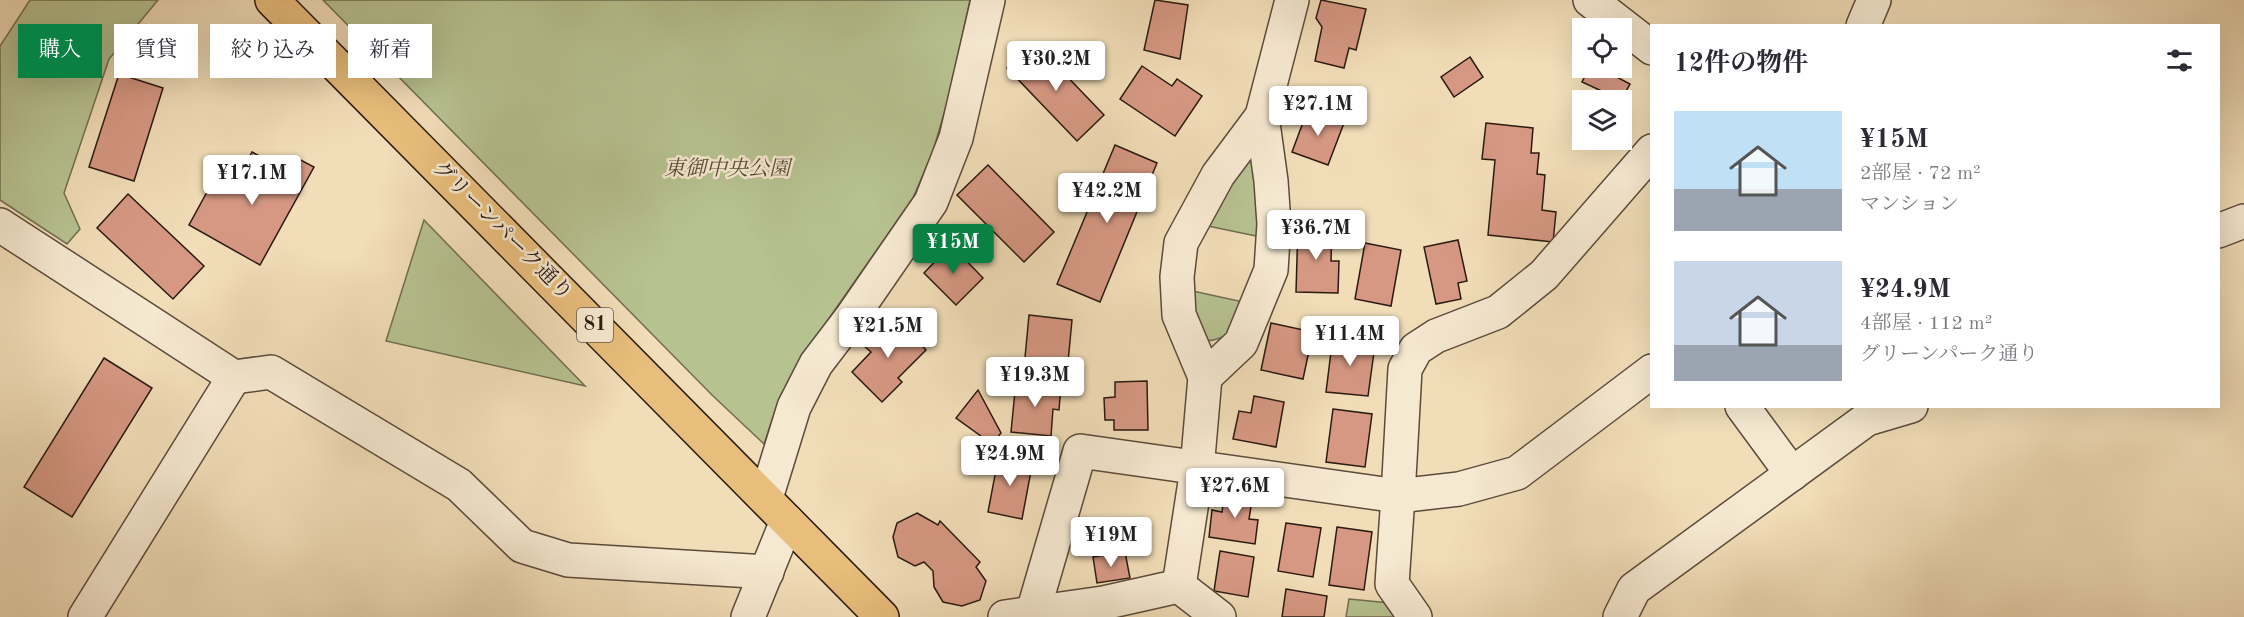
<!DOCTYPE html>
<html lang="ja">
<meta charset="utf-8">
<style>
:root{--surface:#fff;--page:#f2f2f3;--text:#2b2b33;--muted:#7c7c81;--accent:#0b8043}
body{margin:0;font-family:"Old Standard TT","Noto Serif JP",serif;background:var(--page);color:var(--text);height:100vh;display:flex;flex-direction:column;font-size:22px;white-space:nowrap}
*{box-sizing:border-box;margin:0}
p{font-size:20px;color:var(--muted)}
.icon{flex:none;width:33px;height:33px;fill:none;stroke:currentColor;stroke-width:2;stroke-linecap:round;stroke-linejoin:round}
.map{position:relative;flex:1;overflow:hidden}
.drawer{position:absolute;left:1650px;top:24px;width:570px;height:384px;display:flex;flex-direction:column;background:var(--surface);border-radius:0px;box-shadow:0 6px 24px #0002}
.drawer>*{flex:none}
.guide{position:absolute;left:18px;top:24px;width:570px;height:54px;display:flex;gap:12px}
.controls{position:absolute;left:1572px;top:18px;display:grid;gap:12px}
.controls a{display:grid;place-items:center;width:60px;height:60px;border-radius:0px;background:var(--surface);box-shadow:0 6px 24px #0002;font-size:30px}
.price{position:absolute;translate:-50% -51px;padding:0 14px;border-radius:6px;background:#fff;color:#222;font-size:20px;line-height:39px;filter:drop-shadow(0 2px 3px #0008)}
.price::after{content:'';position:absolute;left:50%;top:36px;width:18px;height:14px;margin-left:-9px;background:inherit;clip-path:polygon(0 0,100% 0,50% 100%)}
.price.current{background:var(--accent);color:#fff}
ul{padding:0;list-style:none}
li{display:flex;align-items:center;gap:18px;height:150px;padding:0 24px}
li span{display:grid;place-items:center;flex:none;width:168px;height:120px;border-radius:0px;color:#555}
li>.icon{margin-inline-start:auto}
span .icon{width:72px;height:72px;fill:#fffc;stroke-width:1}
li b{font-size:26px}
h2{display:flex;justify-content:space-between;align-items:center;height:72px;padding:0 24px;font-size:26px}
.tag{padding:0 21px;border-radius:0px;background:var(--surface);box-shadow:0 6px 24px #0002;font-size:21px;line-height:54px}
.tag.current{background:var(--accent);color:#fff}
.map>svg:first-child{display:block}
</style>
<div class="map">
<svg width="2244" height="617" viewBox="0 0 2244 617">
<rect width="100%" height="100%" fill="#f1ddb8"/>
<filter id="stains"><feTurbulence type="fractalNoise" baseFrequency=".00333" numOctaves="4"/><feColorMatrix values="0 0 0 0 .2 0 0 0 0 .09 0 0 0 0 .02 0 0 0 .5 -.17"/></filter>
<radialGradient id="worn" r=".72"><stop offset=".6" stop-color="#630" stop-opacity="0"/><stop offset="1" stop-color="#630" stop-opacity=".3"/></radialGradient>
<g fill="#b7c291" stroke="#716e51" stroke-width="1.5">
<path d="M30 0H158L109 59 64 193 80 229 67 244 0 200V46Z"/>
<path d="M323 0H970L950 93 933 151 913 198 809 347 777 405 764 444 712 395Z"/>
<path d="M1258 154 1261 237 1203 225 1239 159Z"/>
<path d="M424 220 585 386 386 341Z"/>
<path d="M1188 290 1248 303C1238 324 1231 340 1205 341Z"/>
<path d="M1349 599 1390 603 1401 617H1346Z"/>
</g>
<g fill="#d69883" stroke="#2b1a11" stroke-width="1.5">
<path d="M1155 0 1188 5 1180 59 1144 50Z"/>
<path d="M1321 0 1366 9 1356 50 1349 48 1344 68 1315 61 1322 27 1316 18Z"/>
<path d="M1034 42 1104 115 1077 141 1007 68Z"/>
<path d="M1470 57 1483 77 1454 97 1441 77Z"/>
<path d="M1142 66 1172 86 1177 79 1202 96 1175 136 1120 99Z"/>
<path d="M1589 68H1600L1630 84 1621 100 1582 82Z"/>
<path d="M119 74 163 88 134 181 89 167Z"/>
<path d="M1308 109 1344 123 1328 165 1292 152Z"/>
<path d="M1486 123 1533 128 1531 153H1539L1537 174 1545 175 1542 210 1556 212 1553 242 1488 235 1495 160 1482 159Z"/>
<path d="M1115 145 1157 163 1100 302 1057 284Z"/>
<path d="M252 152 285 170 293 156 314 167 260 265 189 225 213 181 230 191Z"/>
<path d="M988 165 1054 232 1024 262 957 195Z"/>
<path d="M128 194 204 266 173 299 97 228Z"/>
<path d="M1298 225 1332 226 1331 261H1339L1338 293 1296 292Z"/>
<path d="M1458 240 1467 281 1458 283 1461 299 1436 304 1424 247Z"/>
<path d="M1365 243 1401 250 1391 306 1355 299Z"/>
<path d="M951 245 983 278 956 305 924 273Z"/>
<path d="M1029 315 1072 320 1067 373 1024 368Z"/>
<path d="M893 316 926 350 898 378 902 382 882 402 852 372 871 352 864 346Z"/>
<path d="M1271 323 1313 332 1303 379 1261 370Z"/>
<path d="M1333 336 1366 340 1365 351 1374 352 1368 396 1326 392Z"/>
<path d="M104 358 152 388 72 517 24 487Z"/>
<path d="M1016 381 1061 385 1059 410 1053 409 1051 436 1011 432Z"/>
<path d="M1147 381 1148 430H1114V420H1105L1104 398 1115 397V382Z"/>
<path d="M978 390 1001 433 992 444 956 418Z"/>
<path d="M1254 396 1284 402 1276 447 1233 439 1239 411 1251 413Z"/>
<path d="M1333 409 1372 414 1365 467 1326 462Z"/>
<path d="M999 454 1024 458 1021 469 1031 471 1022 519 988 512Z"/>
<path d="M1225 489 1253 494 1249 519 1258 520 1255 544 1209 537 1212 510 1222 512Z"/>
<path d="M917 513 938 525 940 521 980 562 976 567 986 581 980 600 962 606 943 602 934 587 933 571 924 562 915 566 898 557 893 537 897 523Z"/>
<path d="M1286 523 1321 528 1313 577 1278 571Z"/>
<path d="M1337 527 1372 532 1364 590 1329 585Z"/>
<path d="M1220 551 1254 557 1248 597 1214 591Z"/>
<path d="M1125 552 1130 578 1097 583 1093 557Z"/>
<path d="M1286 589 1327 596 1324 617H1282Z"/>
</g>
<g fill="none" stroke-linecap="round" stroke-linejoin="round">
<g stroke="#5c4b3b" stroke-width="36">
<g id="minor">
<path d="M1590 0 1652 48"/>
<path d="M1863 26 1874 0"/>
<path d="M1652 151 1544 275 1498 312 1436 336 1416 349 1405 369 1398 496 1459 489 1517 473 1652 371"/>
<path d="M0 225 234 377 271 372 459 485 522 546 568 560 767 572"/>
<path d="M2218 231 2244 221"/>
<path d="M1205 377 1241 343 1271 270 1274 224 1271 181 1262 116"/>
<path d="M1742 406 1792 474"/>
<path d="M766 498 794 407 816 364 851 318 931 202 956 138 988 0"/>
<path d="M1179 586 1197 469 1205 377 1179 315 1177 277 1181 243 1218 175 1262 116 1292 0"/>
<path d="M1179 586 1219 617"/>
<path d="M1033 612 1080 451 1398 496 1392 584 1415 617"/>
<path d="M85 617 234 377"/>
<path d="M748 617 787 521"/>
<path d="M1005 617 1103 603 1179 586"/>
<path d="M1620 617 1634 589 1867 419 1911 406"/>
</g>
</g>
<g stroke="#2b1a11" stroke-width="36">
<path id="major" d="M272 0 882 617"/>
</g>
<use href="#minor" stroke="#f6e9d1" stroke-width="33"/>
<use href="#major" stroke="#e8be7c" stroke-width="33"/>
</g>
<g text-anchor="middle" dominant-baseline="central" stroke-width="5" stroke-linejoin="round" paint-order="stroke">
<rect fill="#f6e9d1" stroke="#68584b" stroke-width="1.5" x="577" y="308" width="36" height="34" rx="4.5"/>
<g font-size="20" font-weight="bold" fill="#2b1a11">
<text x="595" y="325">81</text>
</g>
<g font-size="21" font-style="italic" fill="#554c37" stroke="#f6e9d1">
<text x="727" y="169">東御中央公園</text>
</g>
<g font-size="21" fill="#2b1a11" stroke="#f6e9d1">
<text transform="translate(502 231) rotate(45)">グリーンパーク通り</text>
</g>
</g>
<rect width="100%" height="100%" filter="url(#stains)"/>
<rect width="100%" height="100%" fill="url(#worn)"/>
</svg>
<div class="controls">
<a><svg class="icon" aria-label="locate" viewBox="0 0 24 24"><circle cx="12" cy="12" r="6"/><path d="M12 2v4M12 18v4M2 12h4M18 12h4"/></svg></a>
<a><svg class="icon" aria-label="layers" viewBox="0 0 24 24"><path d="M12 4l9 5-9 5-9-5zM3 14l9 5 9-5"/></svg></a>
</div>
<b class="price" style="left:1056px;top:92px">¥30.2M</b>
<b class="price" style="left:1318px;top:137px">¥27.1M</b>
<b class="price" style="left:252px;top:206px">¥17.1M</b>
<b class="price" style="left:1107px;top:224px">¥42.2M</b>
<b class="price" style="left:1316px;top:261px">¥36.7M</b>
<b class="price current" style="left:953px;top:275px">¥15M</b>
<b class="price" style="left:888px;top:359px">¥21.5M</b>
<b class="price" style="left:1350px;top:367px">¥11.4M</b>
<b class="price" style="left:1035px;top:408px">¥19.3M</b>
<b class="price" style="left:1010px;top:487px">¥24.9M</b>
<b class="price" style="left:1235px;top:519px">¥27.6M</b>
<b class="price" style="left:1111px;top:568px">¥19M</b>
<div class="guide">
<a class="tag current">購入</a>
<a class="tag">賃貸</a>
<a class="tag">絞り込み</a>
<a class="tag">新着</a>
</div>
<section class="drawer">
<h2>12件の物件<svg class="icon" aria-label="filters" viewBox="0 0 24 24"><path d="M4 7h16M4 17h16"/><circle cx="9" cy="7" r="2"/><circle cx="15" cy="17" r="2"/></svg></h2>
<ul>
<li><span style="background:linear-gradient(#bfe0f5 65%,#9aa5b1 0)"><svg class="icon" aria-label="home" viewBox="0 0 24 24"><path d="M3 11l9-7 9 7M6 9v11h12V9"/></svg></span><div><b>¥15M</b><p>2部屋 · 72 m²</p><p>マンション</p></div></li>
<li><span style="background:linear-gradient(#c9d6e8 70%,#9aa5b1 0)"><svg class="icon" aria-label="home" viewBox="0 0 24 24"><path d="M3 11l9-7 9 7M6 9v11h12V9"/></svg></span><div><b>¥24.9M</b><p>4部屋 · 112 m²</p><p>グリーンパーク通り</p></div></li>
</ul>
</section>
</div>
